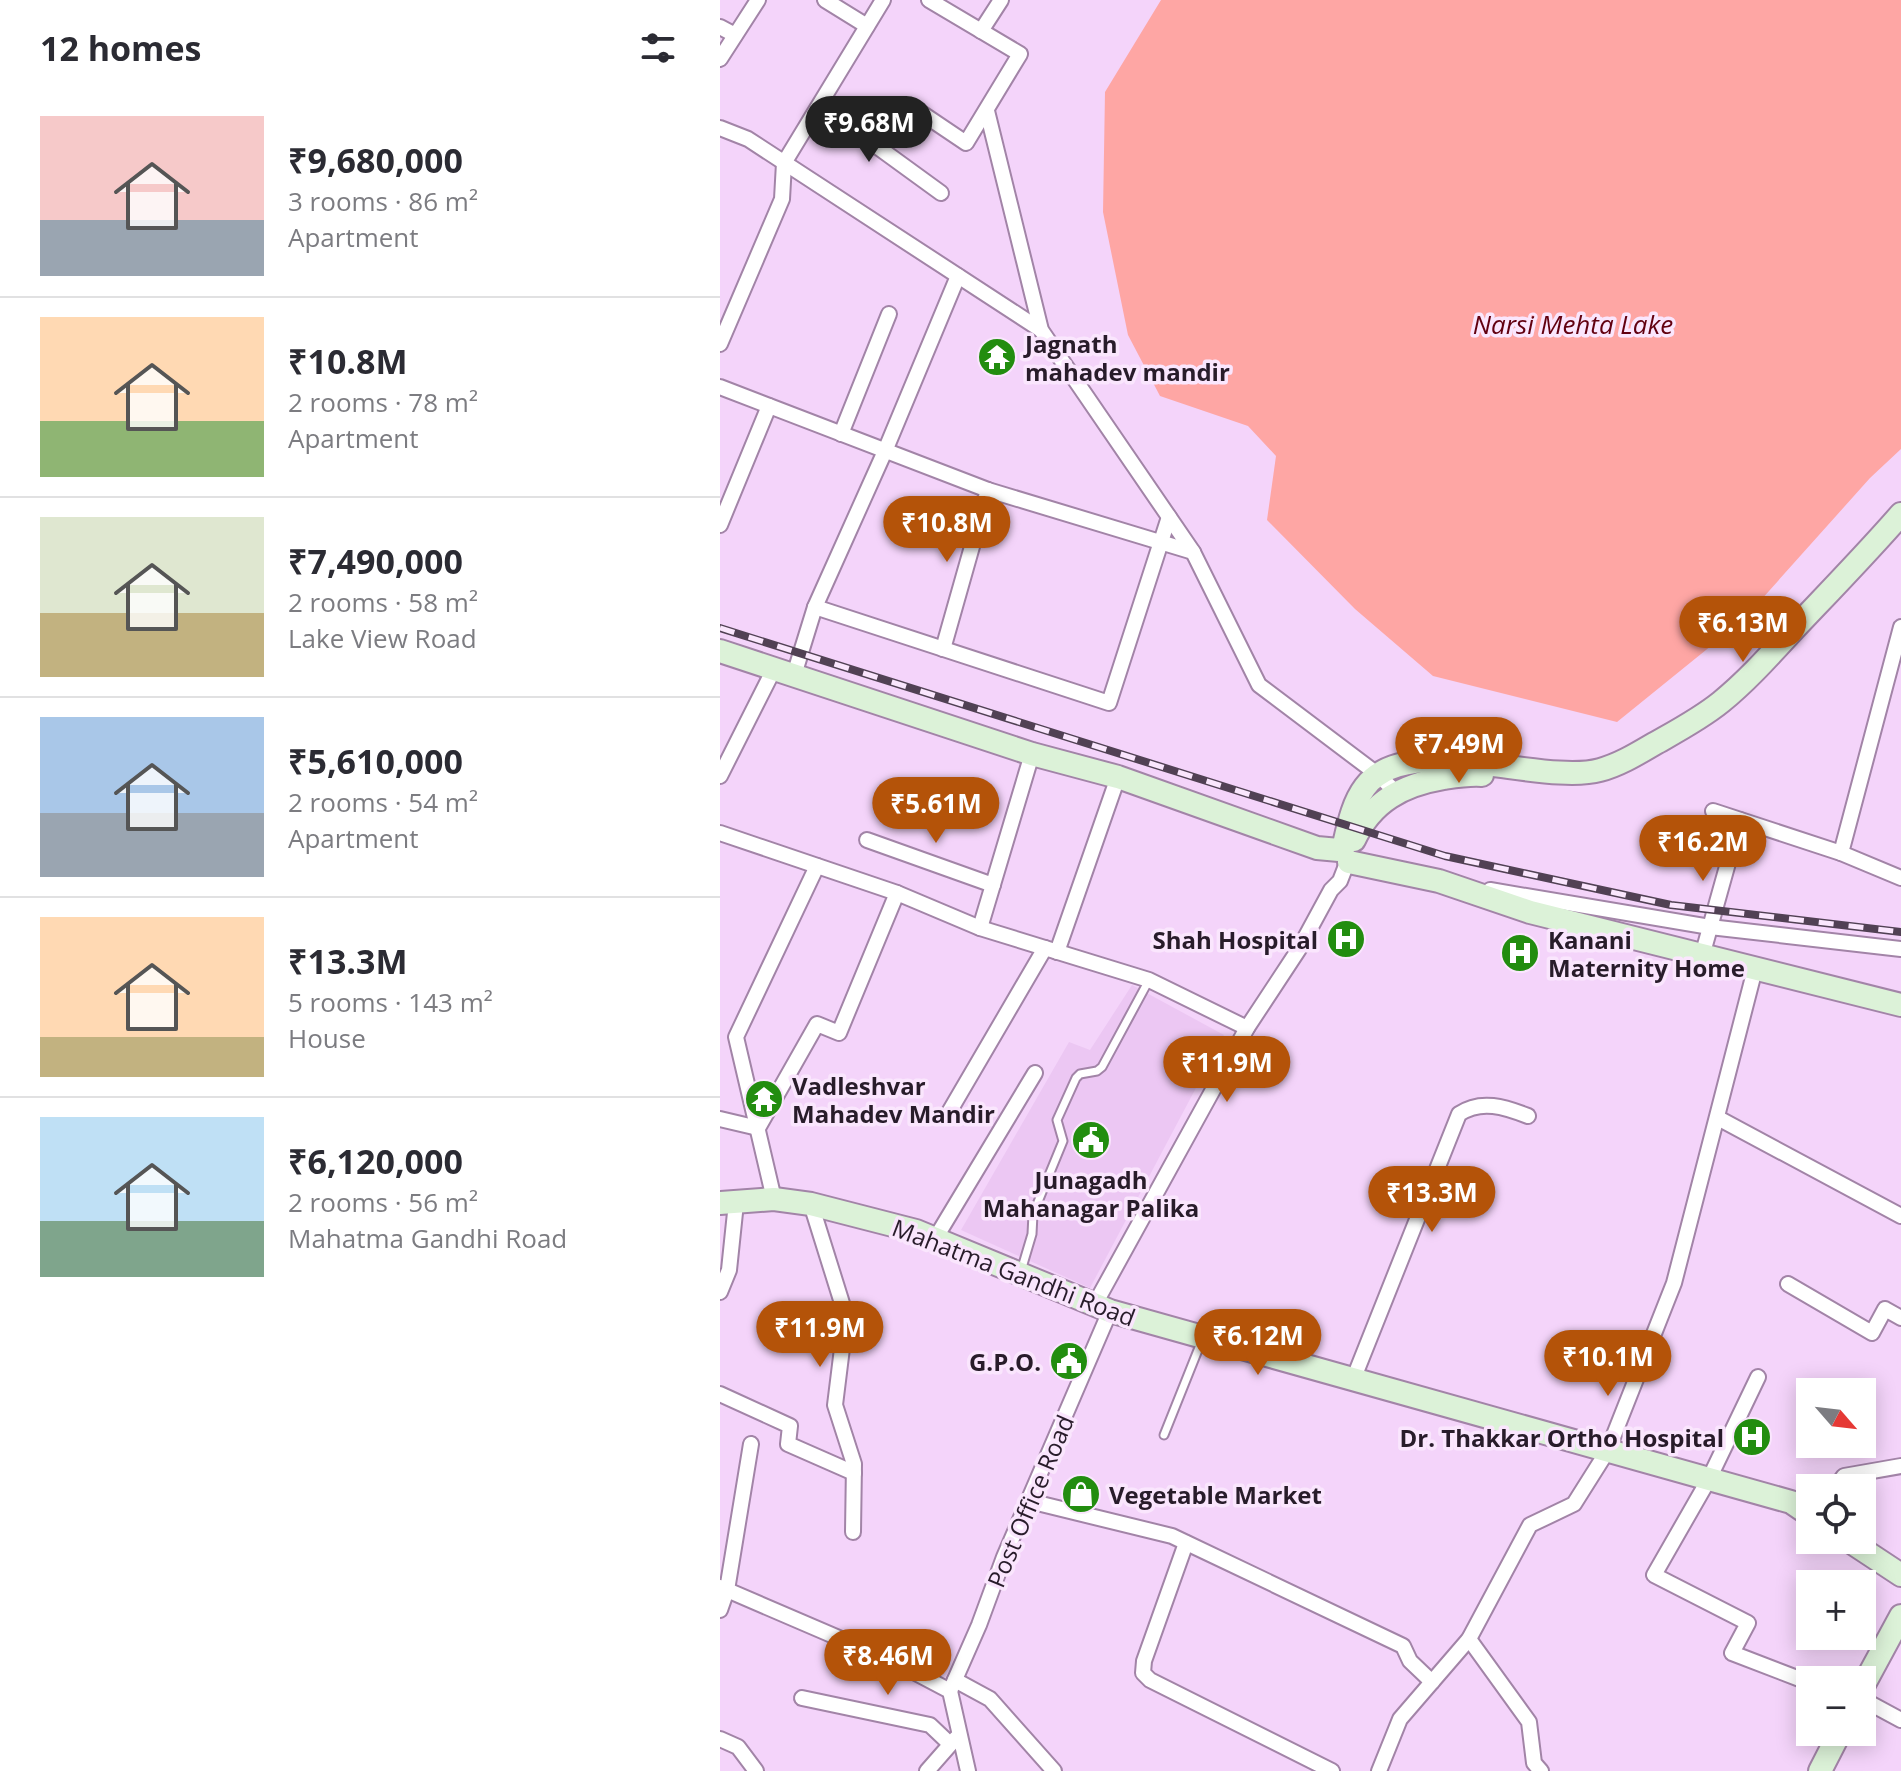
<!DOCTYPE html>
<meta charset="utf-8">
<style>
:root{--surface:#fff;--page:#f7f7f7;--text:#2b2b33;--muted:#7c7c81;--line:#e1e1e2;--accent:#b45309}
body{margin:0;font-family:"Open Sans",sans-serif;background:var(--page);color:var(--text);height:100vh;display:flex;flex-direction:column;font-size:30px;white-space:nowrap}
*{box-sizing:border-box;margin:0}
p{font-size:26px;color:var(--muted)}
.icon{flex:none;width:44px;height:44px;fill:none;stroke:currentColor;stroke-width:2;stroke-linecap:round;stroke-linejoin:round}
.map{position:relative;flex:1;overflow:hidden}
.panel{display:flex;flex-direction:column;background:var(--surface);width:720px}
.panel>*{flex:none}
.needle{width:52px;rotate:118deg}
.buttons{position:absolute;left:1076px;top:1378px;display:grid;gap:16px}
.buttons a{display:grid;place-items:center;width:80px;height:80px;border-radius:0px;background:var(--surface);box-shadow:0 4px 20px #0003;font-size:40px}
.price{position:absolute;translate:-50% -68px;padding:0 18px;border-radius:28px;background:var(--accent);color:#fff;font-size:26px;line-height:52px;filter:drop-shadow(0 2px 4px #0008)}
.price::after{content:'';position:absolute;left:50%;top:48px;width:24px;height:18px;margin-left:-12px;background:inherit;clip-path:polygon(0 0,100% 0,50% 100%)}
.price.active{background:#222;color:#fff}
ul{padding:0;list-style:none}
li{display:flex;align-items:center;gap:24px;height:200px;padding:0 40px}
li+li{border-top:2px solid var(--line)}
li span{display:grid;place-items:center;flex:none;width:224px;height:160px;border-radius:0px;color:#555}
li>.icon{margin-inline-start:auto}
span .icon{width:96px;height:96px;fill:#fffc;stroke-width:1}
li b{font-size:34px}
h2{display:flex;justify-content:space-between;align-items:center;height:96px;padding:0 40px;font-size:34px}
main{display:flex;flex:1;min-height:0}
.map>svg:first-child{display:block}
</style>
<main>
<section class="panel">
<h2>12 homes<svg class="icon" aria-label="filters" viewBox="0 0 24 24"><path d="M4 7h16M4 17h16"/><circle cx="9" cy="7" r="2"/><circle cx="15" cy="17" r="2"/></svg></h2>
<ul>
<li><span style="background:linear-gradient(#f6c9c9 65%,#9aa5b1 0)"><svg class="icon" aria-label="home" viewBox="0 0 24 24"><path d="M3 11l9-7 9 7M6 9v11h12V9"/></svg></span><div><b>₹9,680,000</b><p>3 rooms · 86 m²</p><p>Apartment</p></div></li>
<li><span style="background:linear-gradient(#ffd9b3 65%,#8fb573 0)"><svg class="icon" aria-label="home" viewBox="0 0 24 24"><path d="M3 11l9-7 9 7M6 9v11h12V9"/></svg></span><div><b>₹10.8M</b><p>2 rooms · 78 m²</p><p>Apartment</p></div></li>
<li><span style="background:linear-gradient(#dfe7d0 60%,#c2b280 0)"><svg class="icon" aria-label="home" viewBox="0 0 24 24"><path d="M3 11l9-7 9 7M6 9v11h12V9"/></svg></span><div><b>₹7,490,000</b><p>2 rooms · 58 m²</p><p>Lake View Road</p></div></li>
<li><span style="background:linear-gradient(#a9c7e8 60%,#9aa5b1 0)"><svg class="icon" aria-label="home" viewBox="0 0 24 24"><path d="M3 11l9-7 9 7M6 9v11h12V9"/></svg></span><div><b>₹5,610,000</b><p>2 rooms · 54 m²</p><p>Apartment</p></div></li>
<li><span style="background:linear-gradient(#ffd9b3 75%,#c2b280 0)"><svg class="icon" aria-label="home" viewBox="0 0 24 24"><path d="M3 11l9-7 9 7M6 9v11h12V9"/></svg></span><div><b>₹13.3M</b><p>5 rooms · 143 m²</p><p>House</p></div></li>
<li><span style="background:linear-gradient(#bfe0f5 65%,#7fa58c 0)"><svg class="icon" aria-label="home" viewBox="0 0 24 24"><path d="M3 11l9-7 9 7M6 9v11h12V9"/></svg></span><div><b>₹6,120,000</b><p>2 rooms · 56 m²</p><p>Mahatma Gandhi Road</p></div></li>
</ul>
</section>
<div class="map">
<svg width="1181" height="1771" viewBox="0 0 1181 1771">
<rect width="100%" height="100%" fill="#f4d4fa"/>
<path fill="#ecc7f3" d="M412 985 504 1035 370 1288 241 1230 349 1042 370 1050Z"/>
<path fill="#fea6a4" d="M441 0H1181V449L1150 478 1023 620 897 722 713 676 635 609 547 520 556 456 528 426 440 396 408 335 383 212 385 92Z"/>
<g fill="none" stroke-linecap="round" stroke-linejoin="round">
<g stroke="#a284a7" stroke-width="11">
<g id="lane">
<path d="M301 1271 312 1234 313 1214 343 1141 337 1120 356 1078 360 1074 377 1071 382 1067 429 980"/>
<path d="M444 1435 482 1340"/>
</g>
</g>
<g stroke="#a284a7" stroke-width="18">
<g id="street">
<path d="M105 0 147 26"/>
<path d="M0 27 15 35"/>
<path d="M261 31 281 0"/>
<path d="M0 59 38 0"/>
<path d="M100 105 221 193"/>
<path d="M194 108 246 143 300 54 209 0"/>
<path d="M267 111 321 330 473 552 539 685 657 774 676 792"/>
<path d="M0 128 28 139 321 330"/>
<path d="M0 344 62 199 64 163 163 0"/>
<path d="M0 387 268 490 473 552"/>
<path d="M121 434 169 314"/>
<path d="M0 525 49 406"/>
<path d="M95 607 389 703 449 517"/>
<path d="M1181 627 1121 853 1181 878"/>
<path d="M223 649 268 490"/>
<path d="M74 675 95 607 165 451 238 276"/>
<path d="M0 776 54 669"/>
<path d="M993 811 1121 853"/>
<path d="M0 833 177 893 260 928 429 980 527 1028"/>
<path d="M147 840 273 885"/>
<path d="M770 890 990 927 1181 949"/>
<path d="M260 928 312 754"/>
<path d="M337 952 398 777"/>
<path d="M982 956 1020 820"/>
<path d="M228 1114 325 948"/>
<path d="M998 1118 1181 1216"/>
<path d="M0 1119 38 1128 97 1024 119 1033 177 893"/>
<path d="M54 1199 16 1037 97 866"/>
<path d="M91 1204 126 1316 115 1405 134 1464 133 1532"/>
<path d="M215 1239 315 1073"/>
<path d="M1068 1284 1152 1333 1165 1309 1181 1318"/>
<path d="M0 1292 9 1270 16 1203"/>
<path d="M375 1304 527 1028 579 949 611 890 620 881 627 863"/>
<path d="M1038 1377 989 1479 934 1575 1028 1623 1012 1653 1090 1683"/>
<path d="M633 1380 739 1114C761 1099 785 1107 808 1116"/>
<path d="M0 1394 70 1426 68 1444 134 1473"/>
<path d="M1115 1488 1124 1476 1181 1466"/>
<path d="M309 1501 452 1536 683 1646 690 1661 712 1682"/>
<path d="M466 1543 424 1661 423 1673 430 1680 612 1771"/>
<path d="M0 1587 177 1663 230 1691 248 1771"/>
<path d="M0 1610 7 1590 31 1444"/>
<path d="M749 1639 809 1722 814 1763 821 1771"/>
<path d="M235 1680 270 1699 334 1771"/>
<path d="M230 1691 259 1625 284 1557 390 1311"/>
<path d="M82 1698 210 1725 230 1744"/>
<path d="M1142 1699 1181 1720"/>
<path d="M0 1739 18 1747 36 1771"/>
<path d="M207 1771 236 1738"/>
<path d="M659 1771 680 1719 749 1639 810 1525 854 1504 888 1450 954 1283 1035 969"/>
</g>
</g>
<g stroke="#a284a7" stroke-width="26">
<g id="secondary">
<path d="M0 651 312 754 398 777 597 848 619 850"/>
<path d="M634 840C652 801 683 785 724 778 737 776 749 774 762 775"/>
<path d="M623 849C628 828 632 804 645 787 687 730 821 786 880 770 899 765 917 754 934 744 957 731 980 719 1001 702 1027 681 1051 654 1074 629 1110 591 1147 553 1181 514"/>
<path d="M629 862 719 881 810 912 1181 1005"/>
<path d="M0 1203 54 1199 91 1204 196 1231 390 1311 1071 1502 1090 1515"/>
<path d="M1128 1540 1181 1575"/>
<path d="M1142 1688 1181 1616"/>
<path d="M1100 1771 1120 1732"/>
</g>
</g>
<use href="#lane" stroke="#fff" stroke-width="7"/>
<use href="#street" stroke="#fff" stroke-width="14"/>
<use href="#secondary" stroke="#dcf2d8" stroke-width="22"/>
<g stroke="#514154" stroke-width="8">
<path id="rail" d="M0 628 725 856 951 905 1181 932"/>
</g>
<use href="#rail" stroke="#fae6fd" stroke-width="5" stroke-dasharray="15" stroke-linecap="butt"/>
</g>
<defs>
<g id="temple-disc" transform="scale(2)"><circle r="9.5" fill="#228d0f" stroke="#fae6fd"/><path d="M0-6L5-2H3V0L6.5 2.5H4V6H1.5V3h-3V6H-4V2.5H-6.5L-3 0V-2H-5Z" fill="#fff"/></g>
<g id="hospital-disc" transform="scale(2)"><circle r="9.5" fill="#228d0f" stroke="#fae6fd"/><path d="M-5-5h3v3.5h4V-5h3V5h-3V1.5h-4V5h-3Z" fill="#fff"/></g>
<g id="civic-disc" transform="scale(2)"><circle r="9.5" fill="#228d0f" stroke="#fae6fd"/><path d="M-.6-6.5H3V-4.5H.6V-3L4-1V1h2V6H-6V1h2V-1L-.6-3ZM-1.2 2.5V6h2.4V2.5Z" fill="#fff"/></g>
<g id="shop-disc" transform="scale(2)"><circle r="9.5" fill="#228d0f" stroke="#fae6fd"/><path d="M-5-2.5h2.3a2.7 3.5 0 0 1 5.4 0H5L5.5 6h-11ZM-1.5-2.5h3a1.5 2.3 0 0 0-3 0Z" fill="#fff"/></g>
</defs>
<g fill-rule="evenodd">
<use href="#temple-disc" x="277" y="357"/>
<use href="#hospital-disc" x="626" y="939"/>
<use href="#hospital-disc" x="800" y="953"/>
<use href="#temple-disc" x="44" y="1099"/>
<use href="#civic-disc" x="371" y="1140"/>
<use href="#civic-disc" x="349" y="1361"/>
<use href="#hospital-disc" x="1032" y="1437"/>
<use href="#shop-disc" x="361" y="1494"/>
</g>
<g text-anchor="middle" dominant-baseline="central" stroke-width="7" stroke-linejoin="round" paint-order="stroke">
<g font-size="24" font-weight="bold" fill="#281c2a" stroke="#fae6fd" text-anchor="start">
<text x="305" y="343">Jagnath<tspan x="305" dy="28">mahadev mandir</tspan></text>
<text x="598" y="939" text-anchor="end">Shah Hospital</text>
<text x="828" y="939">Kanani<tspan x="828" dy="28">Maternity Home</tspan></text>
<text x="72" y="1085">Vadleshvar<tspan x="72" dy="28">Mahadev Mandir</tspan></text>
<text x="371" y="1179" text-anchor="middle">Junagadh<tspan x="371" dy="28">Mahanagar Palika</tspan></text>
<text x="321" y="1361" text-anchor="end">G.P.O.</text>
<text x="1004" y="1437" text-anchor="end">Dr. Thakkar Ortho Hospital</text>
<text x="389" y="1494">Vegetable Market</text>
</g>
<g font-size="24" fill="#281c2a" stroke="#fae6fd">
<text transform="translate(294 1272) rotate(21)">Mahatma Gandhi Road</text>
<text transform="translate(310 1501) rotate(-67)">Post Office Road</text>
</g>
<g font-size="26" font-style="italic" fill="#620010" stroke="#fae6fd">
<text x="853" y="324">Narsi Mehta Lake</text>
</g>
</g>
</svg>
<div class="buttons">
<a><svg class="needle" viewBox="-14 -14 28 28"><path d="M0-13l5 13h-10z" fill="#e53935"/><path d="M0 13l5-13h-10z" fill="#7c7c81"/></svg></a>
<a><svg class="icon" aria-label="locate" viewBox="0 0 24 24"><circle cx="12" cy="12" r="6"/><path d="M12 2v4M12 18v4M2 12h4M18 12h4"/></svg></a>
<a>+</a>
<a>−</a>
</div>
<b class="price active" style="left:149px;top:164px">₹9.68M</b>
<b class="price" style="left:227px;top:564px">₹10.8M</b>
<b class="price" style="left:1023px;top:664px">₹6.13M</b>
<b class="price" style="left:739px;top:785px">₹7.49M</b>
<b class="price" style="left:216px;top:845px">₹5.61M</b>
<b class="price" style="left:983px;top:883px">₹16.2M</b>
<b class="price" style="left:507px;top:1104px">₹11.9M</b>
<b class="price" style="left:712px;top:1234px">₹13.3M</b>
<b class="price" style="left:100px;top:1369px">₹11.9M</b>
<b class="price" style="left:538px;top:1377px">₹6.12M</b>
<b class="price" style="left:888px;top:1398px">₹10.1M</b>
<b class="price" style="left:168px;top:1697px">₹8.46M</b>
</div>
</main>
